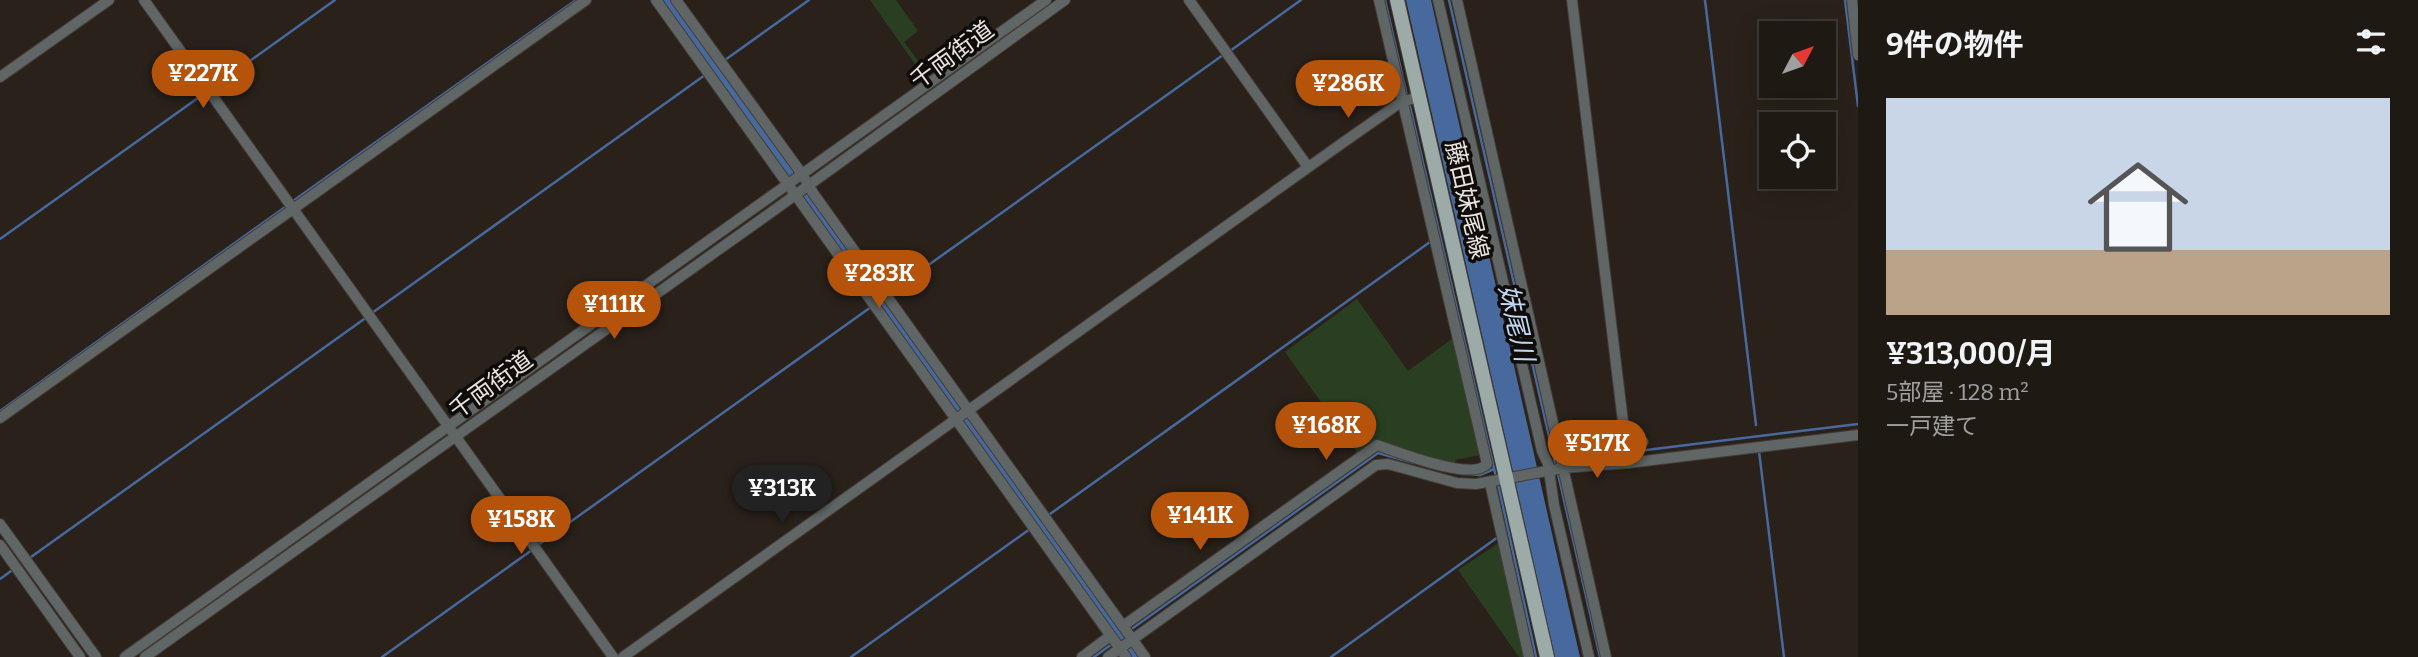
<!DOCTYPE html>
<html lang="ja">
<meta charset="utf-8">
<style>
:root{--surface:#1f1914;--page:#2c2622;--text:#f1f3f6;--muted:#a1a0a0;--line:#3c3834;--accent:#b45309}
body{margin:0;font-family:Bitter,"Noto Sans JP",serif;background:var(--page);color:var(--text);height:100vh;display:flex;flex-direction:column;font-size:26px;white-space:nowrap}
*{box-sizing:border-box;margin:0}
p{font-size:23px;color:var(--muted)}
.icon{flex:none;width:38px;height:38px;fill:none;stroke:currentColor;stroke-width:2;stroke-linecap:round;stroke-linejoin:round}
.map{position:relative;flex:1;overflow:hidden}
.side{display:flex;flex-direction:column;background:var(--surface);width:560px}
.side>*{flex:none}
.needle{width:46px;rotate:49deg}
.fabs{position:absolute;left:1759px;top:21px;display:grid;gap:14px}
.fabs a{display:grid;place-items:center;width:77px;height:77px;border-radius:0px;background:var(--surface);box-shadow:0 7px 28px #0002,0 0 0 2px var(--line);font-size:35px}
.price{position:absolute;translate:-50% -60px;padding:0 16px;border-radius:24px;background:var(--accent);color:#fff;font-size:23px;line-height:46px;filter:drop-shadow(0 2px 4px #0008)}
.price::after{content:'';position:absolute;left:50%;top:42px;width:21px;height:16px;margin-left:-10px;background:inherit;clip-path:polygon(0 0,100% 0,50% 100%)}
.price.selected{background:#222;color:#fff}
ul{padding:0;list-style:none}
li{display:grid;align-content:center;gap:14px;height:371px;padding:0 28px}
li span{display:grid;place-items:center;height:217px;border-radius:0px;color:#555}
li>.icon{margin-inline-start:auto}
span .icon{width:126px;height:126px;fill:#fffc;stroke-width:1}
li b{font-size:30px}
h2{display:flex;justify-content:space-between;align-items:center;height:84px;padding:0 28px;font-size:30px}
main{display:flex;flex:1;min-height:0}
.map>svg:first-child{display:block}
</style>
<main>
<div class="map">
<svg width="1858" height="657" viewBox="0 0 1858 657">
<rect width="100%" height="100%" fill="#29211a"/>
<g fill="#2a3f21">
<path d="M870 0H896L918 31 904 42 931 78 927 81Z"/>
<path d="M1357 299 1408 371 1453 338 1485 454 1455 460 1456 467 1379 443 1359 455 1285 352Z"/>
<path d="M1500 542 1527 657H1519L1458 570Z"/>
</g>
<path fill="#47699d" d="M1406 0H1431L1580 657H1555Z"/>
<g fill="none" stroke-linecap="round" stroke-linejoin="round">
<g stroke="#47699d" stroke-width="2.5">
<path d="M1385 0 1407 96"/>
<path d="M1449 0 1556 467"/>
<path d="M1705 0 1756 425"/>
<path d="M1845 0 1858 106"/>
<path d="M1230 51 1301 0"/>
<path d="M725 60 809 0"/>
<path d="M212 88 335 0"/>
<path d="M1409 102 1496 477"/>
<path d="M293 201 576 0"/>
<path d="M0 239 205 93"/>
<path d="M892 291 1223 55"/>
<path d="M372 313 705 75"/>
<path d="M0 411 288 205"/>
<path d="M1759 451 1784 657"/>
<path d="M1630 452 1858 424"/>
<path d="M1564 457 1623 451"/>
<path d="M1457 473 1480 475 1494 469"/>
<path d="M1558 474 1600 657"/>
<path d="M1498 484 1536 657"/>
<path d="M1050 514 1430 242"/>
<path d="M538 545 871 307"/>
<path d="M31 557 367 317"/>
<path d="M0 579 11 571"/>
<path d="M1133 628 1378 453 1414 463"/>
<path d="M382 657 532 550"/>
<path d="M851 657 1030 529"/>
<path d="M1094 657 1112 644"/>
<path d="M1331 657 1498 537"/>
</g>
<g stroke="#47699d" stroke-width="14">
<path d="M663 0 787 170"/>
<path d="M807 199 1133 657"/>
</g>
<g stroke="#443c36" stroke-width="12">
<g id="minor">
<path d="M144 0 613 657"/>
<path d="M656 0 1126 657"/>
<path d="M676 0 802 174 813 193 1145 657"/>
<path d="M1189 0 1308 167"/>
<path d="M1438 0 1542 451 1548 464 1554 505 1589 657"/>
<path d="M1457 0 1606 657"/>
<path d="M1572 0 1628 463"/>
<path d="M1852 0 1858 55"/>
<path d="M0 77 109 0"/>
<path d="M0 418 586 0"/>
<path d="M1559 452 1643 442"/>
<path d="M1490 483 1529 657"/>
<path d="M0 524 96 657"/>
<path d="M0 545 80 657"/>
<path d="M1123 626 1377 445C1398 452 1472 482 1487 464L1379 0"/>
<path d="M125 657 1046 0"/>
<path d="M145 657 773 211 1065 0"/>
<path d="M623 657 1341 144 1401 102 1419 97"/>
<path d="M1082 657 1110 636"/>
<path d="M1108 657 1376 465 1388 464 1457 483 1476 484 1563 468 1628 463 1858 435"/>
</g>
</g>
<g stroke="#443c36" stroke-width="16">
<path id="major" d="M1397 0 1547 657"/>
</g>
<use href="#minor" stroke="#606665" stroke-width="10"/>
<use href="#major" stroke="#9caaa8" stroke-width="14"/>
</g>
<g text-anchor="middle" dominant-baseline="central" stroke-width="7" stroke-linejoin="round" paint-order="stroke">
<g font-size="24" fill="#e9e4df" stroke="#0f0b08">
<text transform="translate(952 55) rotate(-36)">千両街道</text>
<text transform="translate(1467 200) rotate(77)">藤田妹尾線</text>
<text transform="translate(491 385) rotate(-36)">千両街道</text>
</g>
<g font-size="26" font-style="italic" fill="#c2d7f6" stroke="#0f0b08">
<text transform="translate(1516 323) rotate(77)">妹尾川</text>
</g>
</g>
</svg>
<div class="fabs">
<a><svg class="needle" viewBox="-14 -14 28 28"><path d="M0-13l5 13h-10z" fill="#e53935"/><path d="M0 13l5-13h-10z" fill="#a1a0a0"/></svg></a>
<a><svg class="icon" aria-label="locate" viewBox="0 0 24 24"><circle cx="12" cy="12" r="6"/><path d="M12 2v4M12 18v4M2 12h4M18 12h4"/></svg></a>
</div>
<b class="price" style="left:203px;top:110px">¥227K</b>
<b class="price" style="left:1348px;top:120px">¥286K</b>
<b class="price" style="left:879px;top:310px">¥283K</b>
<b class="price" style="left:614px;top:341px">¥111K</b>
<b class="price" style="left:1326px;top:462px">¥168K</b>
<b class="price" style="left:1597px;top:480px">¥517K</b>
<b class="price selected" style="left:782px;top:525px">¥313K</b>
<b class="price" style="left:1200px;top:552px">¥141K</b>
<b class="price" style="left:521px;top:556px">¥158K</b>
</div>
<section class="side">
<h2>9件の物件<svg class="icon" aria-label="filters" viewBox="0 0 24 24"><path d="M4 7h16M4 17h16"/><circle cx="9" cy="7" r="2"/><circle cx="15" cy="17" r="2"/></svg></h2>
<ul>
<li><span style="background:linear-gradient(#c9d6e8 70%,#b9a48a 0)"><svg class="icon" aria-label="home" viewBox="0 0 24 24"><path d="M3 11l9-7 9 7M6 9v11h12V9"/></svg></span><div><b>¥313,000/月</b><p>5部屋 · 128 m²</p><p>一戸建て</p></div></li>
</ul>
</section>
</main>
